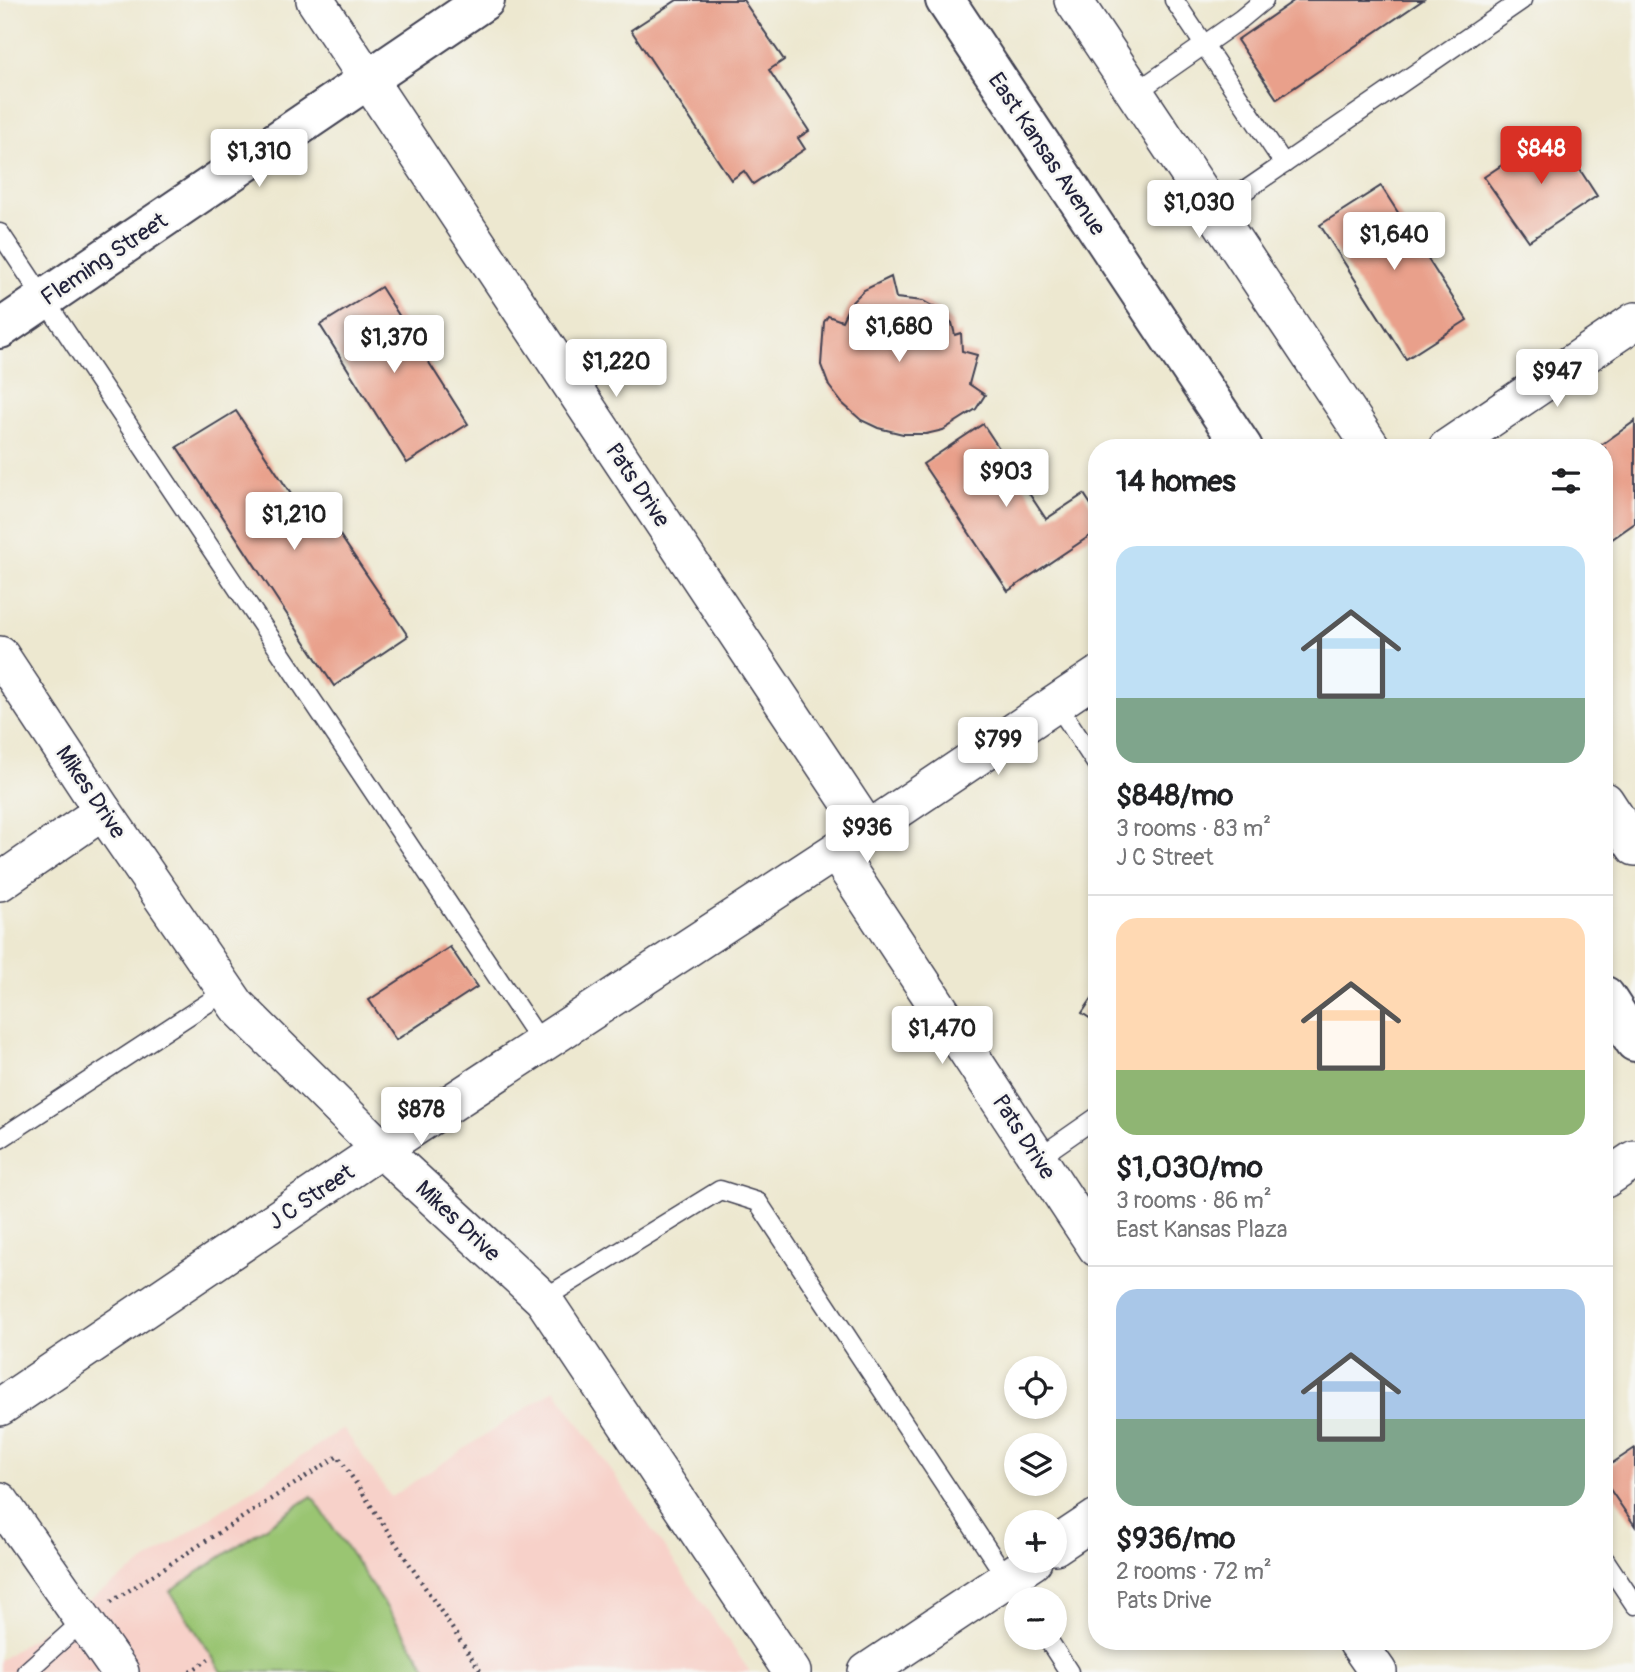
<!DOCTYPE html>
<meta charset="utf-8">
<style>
:root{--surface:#fff;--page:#f2f2f2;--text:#202124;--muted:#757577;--line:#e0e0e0;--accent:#d93025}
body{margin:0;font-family:Pangolin,sans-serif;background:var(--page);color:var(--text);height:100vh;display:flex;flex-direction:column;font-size:26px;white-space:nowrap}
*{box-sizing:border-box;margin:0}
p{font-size:23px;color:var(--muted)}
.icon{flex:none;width:38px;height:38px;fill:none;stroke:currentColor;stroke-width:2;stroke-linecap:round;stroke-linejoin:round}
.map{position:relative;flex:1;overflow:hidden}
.panel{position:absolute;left:1088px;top:439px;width:525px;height:1211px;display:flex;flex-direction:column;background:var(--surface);border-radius:28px;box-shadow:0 4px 10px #0003}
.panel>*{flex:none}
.buttons{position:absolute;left:1004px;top:1356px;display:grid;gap:14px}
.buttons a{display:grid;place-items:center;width:63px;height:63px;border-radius:50%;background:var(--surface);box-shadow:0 4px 10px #0003;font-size:35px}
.price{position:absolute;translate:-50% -60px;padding:0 16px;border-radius:7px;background:#fff;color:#222;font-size:23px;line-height:46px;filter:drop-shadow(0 2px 4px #0008)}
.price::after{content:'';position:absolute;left:50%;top:42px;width:21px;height:16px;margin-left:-10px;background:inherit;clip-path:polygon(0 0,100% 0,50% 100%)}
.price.on{background:var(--accent);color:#fff}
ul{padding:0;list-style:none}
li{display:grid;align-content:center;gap:14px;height:371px;padding:0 28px}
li+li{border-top:2px solid var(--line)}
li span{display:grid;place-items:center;height:217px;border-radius:21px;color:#555}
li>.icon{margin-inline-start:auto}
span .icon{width:126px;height:126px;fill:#fffc;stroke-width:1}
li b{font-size:30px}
h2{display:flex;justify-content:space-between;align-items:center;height:84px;padding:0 28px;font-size:30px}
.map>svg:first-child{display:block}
</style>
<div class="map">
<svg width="1635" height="1672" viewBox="0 0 1635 1672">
<rect width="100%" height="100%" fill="#f6f6f2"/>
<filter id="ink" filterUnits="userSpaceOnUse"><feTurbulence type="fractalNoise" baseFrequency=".0143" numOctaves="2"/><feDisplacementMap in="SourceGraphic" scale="14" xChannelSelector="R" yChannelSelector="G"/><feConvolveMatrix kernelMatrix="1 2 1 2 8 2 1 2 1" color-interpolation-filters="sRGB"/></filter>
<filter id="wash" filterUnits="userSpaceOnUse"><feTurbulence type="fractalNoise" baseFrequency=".00686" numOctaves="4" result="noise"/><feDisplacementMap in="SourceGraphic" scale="28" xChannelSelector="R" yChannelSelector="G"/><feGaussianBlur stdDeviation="1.57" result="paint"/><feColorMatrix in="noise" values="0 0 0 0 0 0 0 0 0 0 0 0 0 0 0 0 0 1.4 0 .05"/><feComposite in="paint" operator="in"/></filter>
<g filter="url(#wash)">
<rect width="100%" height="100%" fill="#ede8d0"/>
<path fill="#f7d1c9" d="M555 1389 750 1672H0V1660L343 1428 391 1497Z"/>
<path fill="#9ac572" stroke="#5e7456" stroke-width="2" d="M312 1496 430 1672H222L170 1591Z"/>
<g id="blocks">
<g fill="#e9a08b">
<path d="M677 0H743L784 60 769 70 809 131 798 138 805 149 753 184 744 171 731 180 631 30Z"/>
<path d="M1295 0H1423L1277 99 1237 40Z"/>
<path d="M1554 130 1597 196 1529 241 1484 177Z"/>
<path d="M1381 186 1467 320 1406 359 1320 225Z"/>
<path d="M891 277 896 298 923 301 939 310 952 323 955 335 961 333 962 351 977 355 969 384 985 395 976 409 943 430 926 434H903L878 428 861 420 842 403 829 386 821 365 824 322 828 316 842 321 850 304 864 290Z"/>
<path d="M381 287 468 424 407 463 320 325Z"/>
<path d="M236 411 312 526 327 516 408 636 334 686 177 447Z"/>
<path d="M1635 421V523L1605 544V448H1597Z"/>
<path d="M983 424 1046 519 1084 494 1097 514V531L1008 591 923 464Z"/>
<path d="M450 947 477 987 396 1040 369 1000Z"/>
<path d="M1097 991V1023L1082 1013Z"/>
<path d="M1635 1448V1526L1605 1482V1468Z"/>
</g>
</g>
</g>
<g filter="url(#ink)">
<use href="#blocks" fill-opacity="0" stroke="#404051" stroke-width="2"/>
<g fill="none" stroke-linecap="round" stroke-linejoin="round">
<g stroke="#404051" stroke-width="21">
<g id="lane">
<path d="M1174 0 1284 164"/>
<path d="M1135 93 1241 19 1264 0"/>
<path d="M1214 212 1522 0"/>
<path d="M0 233 542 1044"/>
<path d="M1056 703 1097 765"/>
<path d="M0 1139 226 991"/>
<path d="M1038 1158 1097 1117"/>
<path d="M543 1299 720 1190 758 1202 1021 1600"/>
<path d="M1605 1560 1635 1605"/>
<path d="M1047 1638 1069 1672"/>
<path d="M26 1672 84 1620"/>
</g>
</g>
<g stroke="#404051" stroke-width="40">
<g id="street">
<path d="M315 0 868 830"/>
<path d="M1073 0 1372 448"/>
<path d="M1447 448 1635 321"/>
<path d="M0 655 103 811 237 1006 381 1149 543 1299 792 1672"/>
<path d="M1605 801 1635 847"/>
<path d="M836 852 1097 1248"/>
<path d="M0 882 103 811"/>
<path d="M1605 1179 1635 1159"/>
<path d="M0 1407 381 1149 868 830 1097 676"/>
<path d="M0 1501 120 1672"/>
<path d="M1055 1546 1097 1518"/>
<path d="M1357 1642 1378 1672"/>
<path d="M867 1672 1033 1561"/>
</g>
</g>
<g stroke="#404051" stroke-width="42">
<path id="secondary" d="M0 329 485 0"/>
</g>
<g stroke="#404051" stroke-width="42">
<g id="primary">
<path d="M945 0 1243 448"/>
<path d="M1605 996 1635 1042"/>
</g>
</g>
<g stroke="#404051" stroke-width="4.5" stroke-dasharray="2 5" stroke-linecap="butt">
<path d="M111 1602 338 1456 481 1672"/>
<path d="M190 1672 212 1657"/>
</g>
<use href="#lane" stroke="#fff" stroke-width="18"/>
<use href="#street" stroke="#fff" stroke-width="37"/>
<use href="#secondary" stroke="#fff" stroke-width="38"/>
<use href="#primary" stroke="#fff" stroke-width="38"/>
</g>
</g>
<g text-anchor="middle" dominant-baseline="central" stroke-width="5" stroke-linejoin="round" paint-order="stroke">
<g font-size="23" fill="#22223b" stroke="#f6f6f2">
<text transform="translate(1047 154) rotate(56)">East Kansas Avenue</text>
<text transform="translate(104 259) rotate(-34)">Fleming Street</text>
<text transform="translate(638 485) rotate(56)">Pats Drive</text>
<text transform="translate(91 792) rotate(56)">Mikes Drive</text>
<text transform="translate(1024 1137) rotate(57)">Pats Drive</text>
<text transform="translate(311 1197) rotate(-34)">J C Street</text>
<text transform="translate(458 1221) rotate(43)">Mikes Drive</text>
</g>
</g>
</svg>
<div class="buttons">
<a><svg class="icon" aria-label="locate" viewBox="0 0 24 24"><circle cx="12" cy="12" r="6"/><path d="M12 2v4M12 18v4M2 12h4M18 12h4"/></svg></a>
<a><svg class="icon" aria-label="layers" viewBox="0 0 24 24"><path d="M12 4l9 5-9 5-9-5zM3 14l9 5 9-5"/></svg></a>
<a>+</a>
<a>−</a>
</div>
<b class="price on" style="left:1541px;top:186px">$848</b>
<b class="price" style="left:259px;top:189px">$1,310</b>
<b class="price" style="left:1199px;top:240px">$1,030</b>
<b class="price" style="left:1394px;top:272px">$1,640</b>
<b class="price" style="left:899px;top:364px">$1,680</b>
<b class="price" style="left:394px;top:375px">$1,370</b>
<b class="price" style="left:616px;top:399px">$1,220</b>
<b class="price" style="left:1557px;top:409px">$947</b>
<b class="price" style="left:1006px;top:509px">$903</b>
<b class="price" style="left:294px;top:552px">$1,210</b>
<b class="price" style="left:998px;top:777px">$799</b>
<b class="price" style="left:867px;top:865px">$936</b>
<b class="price" style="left:942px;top:1066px">$1,470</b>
<b class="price" style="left:421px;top:1147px">$878</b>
<section class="panel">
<h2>14 homes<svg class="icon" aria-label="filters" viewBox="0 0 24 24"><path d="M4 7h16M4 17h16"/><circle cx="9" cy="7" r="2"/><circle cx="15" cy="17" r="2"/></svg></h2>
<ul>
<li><span style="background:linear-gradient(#bfe0f5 70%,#7fa58c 0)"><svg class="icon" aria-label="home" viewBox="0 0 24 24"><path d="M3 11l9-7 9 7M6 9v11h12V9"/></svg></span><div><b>$848/mo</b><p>3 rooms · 83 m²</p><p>J C Street</p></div></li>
<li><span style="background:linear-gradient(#ffd9b3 70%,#8fb573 0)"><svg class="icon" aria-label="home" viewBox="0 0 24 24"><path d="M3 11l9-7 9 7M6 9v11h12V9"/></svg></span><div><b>$1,030/mo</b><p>3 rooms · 86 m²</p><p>East Kansas Plaza</p></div></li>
<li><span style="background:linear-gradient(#a9c7e8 60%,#7fa58c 0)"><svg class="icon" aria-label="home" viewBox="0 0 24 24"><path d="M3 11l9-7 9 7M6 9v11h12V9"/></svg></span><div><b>$936/mo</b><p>2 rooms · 72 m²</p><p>Pats Drive</p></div></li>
</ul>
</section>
</div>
